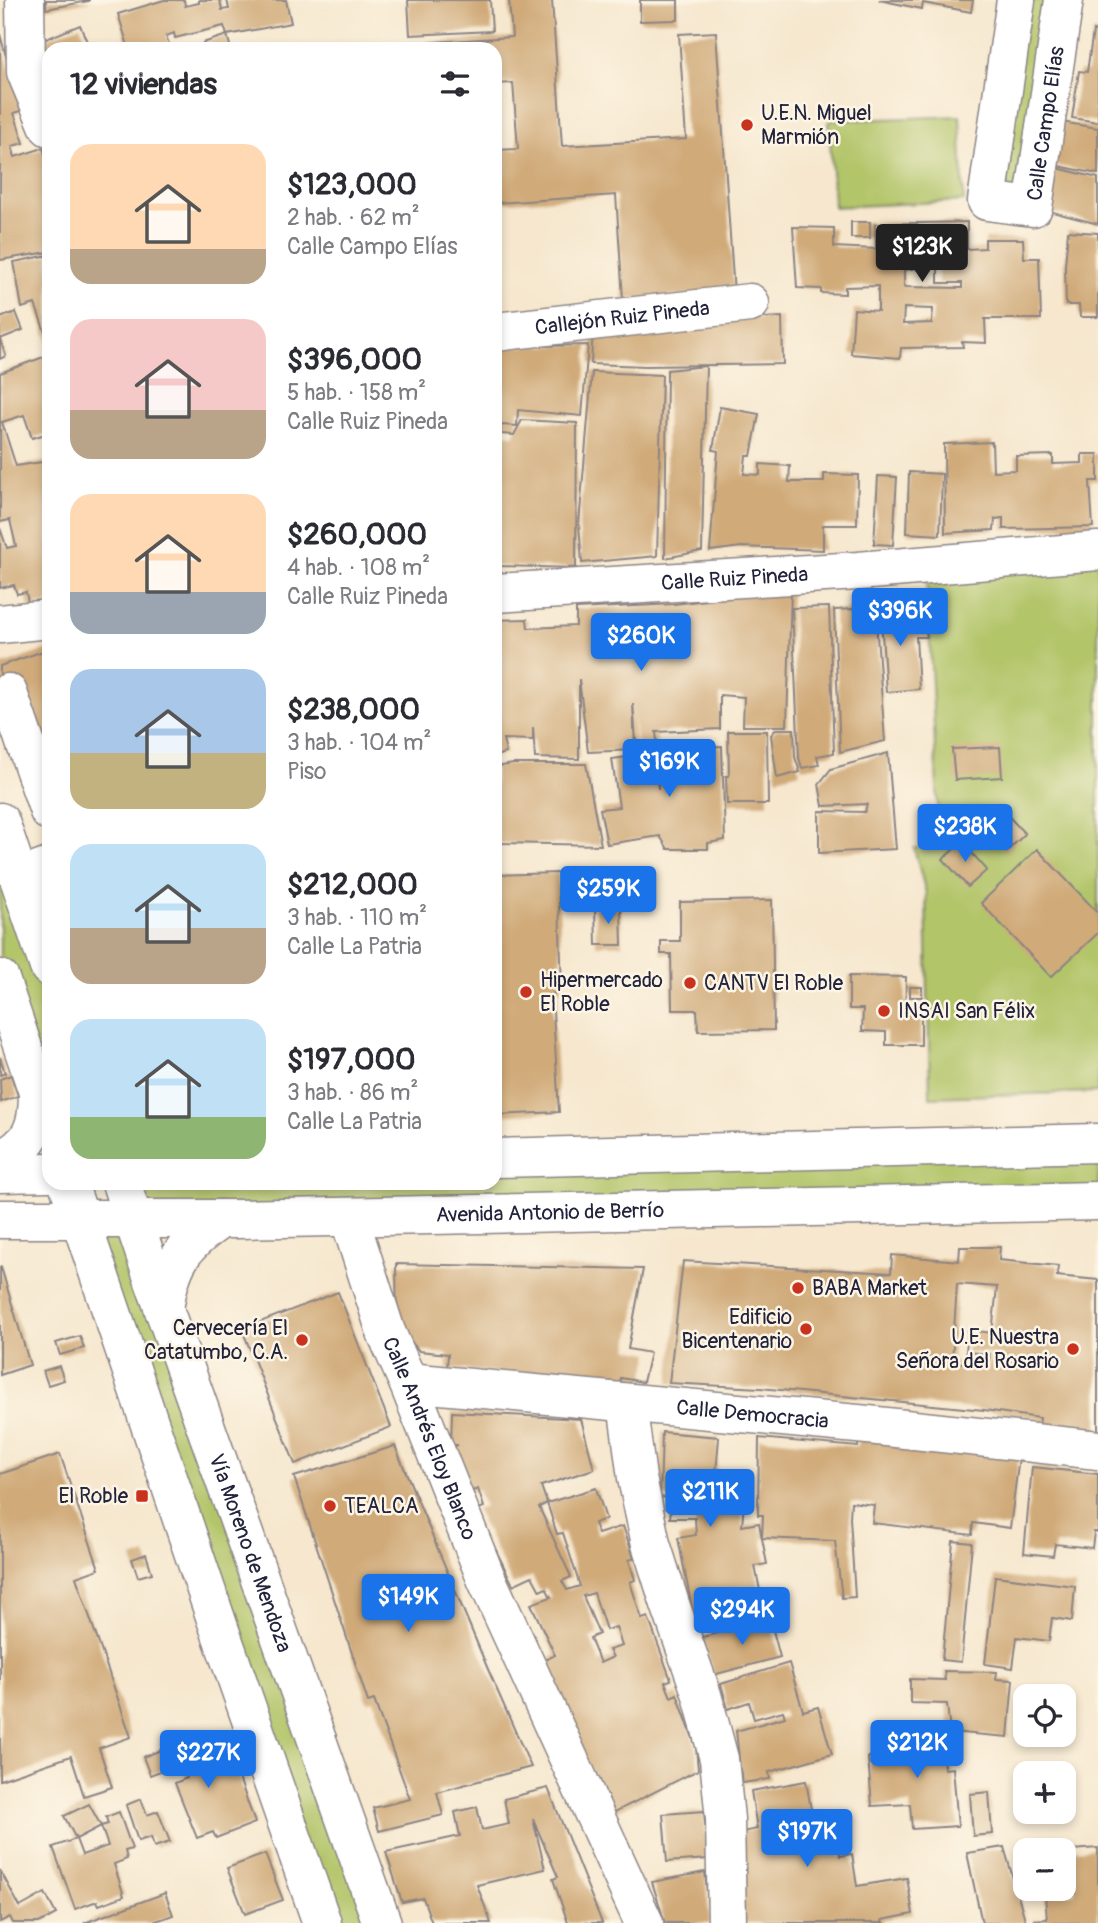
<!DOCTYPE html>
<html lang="es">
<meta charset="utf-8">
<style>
:root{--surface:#fff;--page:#f7f7f7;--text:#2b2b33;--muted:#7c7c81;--accent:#1a73e8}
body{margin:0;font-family:Pangolin,sans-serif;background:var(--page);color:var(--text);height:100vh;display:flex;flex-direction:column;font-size:26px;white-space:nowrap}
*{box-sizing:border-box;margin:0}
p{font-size:23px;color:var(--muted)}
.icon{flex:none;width:38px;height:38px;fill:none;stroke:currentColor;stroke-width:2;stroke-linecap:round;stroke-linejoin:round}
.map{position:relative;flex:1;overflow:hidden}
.drawer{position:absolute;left:42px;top:42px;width:460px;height:1148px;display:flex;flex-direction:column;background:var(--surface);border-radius:21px;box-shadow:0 4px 10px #0003}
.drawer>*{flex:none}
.fabs{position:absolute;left:1013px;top:1684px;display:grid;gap:14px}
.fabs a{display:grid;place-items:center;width:63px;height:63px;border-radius:14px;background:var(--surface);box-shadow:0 4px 10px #0003;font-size:35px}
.price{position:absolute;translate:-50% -60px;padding:0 16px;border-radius:7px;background:var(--accent);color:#fff;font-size:23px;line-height:46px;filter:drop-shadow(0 2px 4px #0008)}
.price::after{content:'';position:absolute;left:50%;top:42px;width:21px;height:16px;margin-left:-10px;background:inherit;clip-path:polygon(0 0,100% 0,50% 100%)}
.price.selected{background:#222;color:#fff}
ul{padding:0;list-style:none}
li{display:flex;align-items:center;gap:21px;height:175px;padding:0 28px}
li span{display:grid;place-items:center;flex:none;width:196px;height:140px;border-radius:21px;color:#555}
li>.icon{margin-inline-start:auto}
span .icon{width:84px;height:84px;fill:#fffc;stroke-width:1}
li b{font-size:30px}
h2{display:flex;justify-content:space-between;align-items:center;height:84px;padding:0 28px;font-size:30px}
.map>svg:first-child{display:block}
</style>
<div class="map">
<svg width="1098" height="1923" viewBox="0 0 1098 1923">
<rect width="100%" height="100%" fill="#fcf5e5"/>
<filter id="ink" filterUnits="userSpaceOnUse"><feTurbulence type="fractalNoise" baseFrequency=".0143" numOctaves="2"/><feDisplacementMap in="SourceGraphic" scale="14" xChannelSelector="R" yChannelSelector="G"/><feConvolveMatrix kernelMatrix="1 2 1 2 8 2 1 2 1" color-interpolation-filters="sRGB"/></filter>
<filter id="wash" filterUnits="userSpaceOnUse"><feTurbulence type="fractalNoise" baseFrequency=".00686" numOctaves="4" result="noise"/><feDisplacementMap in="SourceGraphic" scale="28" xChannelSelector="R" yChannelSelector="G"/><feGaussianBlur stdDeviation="1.57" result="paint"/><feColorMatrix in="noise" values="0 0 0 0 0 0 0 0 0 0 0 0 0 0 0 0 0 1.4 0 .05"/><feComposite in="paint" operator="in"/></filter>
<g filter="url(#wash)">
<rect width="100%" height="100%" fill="#f6e7ce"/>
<g fill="#b2c569" stroke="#6a7452" stroke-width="2">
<path d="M1016 0H1064L1033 207 987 201Z"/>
<path d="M960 116 964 201 834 207 829 121Z"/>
<path d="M1098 551V1092L930 1097 926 893 914 848 940 847 926 565Z"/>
<path d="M0 827 49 971V1114L0 966Z"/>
<path d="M1098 1143V1201L134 1219 382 1923H322L80 1219H133L121 1183H495V1158Z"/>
</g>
<g id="blocks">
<g fill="#d0aa79" fill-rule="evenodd">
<path d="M46 0H89V1L46 9Z"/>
<path d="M164 0H184L185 6 199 3V0H220L222 10 229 9 227 0H286L291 23 227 35 224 26 175 38 174 33 166 36 171 49H129L118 14Z"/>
<path d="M408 0H490L492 31 410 35Z"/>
<path d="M509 0H552L562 146 686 139 679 34 716 32 734 293 623 299 616 195 495 203V150L518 149 513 83 495 84V49H356V47L512 37Z"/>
<path d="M640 0H678V20L640 21Z"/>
<path d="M879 0H973L971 12 923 3 922 9Z"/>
<path d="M80 25 90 49H49V78L34 44Z"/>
<path d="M1093 31 1098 32V122L1072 118 1079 71 1087 72Z"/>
<path d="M0 34 9 68 24 110 14 113 24 143 12 146 15 157 43 148 49 167V192L45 193 49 205V252L0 260Z"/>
<path d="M227 35 231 49H205L203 43Z"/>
<path d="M1061 122 1098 128V174L1053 165Z"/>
<path d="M1053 167 1098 178V224L1045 210Z"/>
<rect x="851" y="222" width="19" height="16"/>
<path d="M967 222V249L985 248V239H1023L1024 258H1039L1041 319H985L986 343 962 342 963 347 901 348 900 358 851 354 854 309 878 311V286L845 287V294L821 293V289L797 288 793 227 834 228V247L876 249 875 224ZM938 265V283H962V288L904 287V270ZM904 308 933 309 932 323 903 324Z"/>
<path d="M1068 231 1098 233V317H1080L1079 305H1066L1065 266Z"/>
<path d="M49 255V343L35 304 22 308 14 262Z"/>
<path d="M16 312 23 330 0 339V318Z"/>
<path d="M782 317 783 364 646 366 591 364 593 327Z"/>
<path d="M0 339 6 356 0 359Z"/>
<path d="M588 345 582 416 518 410 517 426 501 425V434L514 435 522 420 577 423 576 568 495 566V347Z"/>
<path d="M49 355V433L32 438 24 415 2 422 16 466 49 461V603L29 607 26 592 17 594 14 585 0 588V528L7 548 16 546 10 520 0 522V373Z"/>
<path d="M706 366 702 551 665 558 667 370Z"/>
<path d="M592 372 662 375 657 556 582 563 579 524Z"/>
<path d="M720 407 759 414 751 456H746L744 474 760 475V464L790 466 789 482H824V474L858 475 857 525H823V550L741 547 710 551 718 451 713 450Z"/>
<path d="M992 442 993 471 1016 470V456L1053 455V464L1082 463V454H1098V481H1090L1093 527 1003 529V518L995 519 994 530 945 533 944 444Z"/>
<path d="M909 472 942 474 940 535 907 533Z"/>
<path d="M878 476 897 477 893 545 874 544Z"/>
<path d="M791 590 787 726H743L744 697 720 695V729L656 732 658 751 637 752 633 703 635 750 588 752 579 679V759L535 758 533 727V740L503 739 506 753 495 756V620L527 619 528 628 576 626V609L674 604Z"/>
<path d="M899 603 900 616 914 614 915 623 925 622 927 637H916L919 689 886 692 880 604Z"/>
<path d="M829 607 834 753 817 756 819 765 802 768 799 758 792 608Z"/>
<path d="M875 608 885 741 840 752 834 610Z"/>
<path d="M49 649V757L0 681V666Z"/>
<path d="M776 729H794L795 757 800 772 777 778 771 735Z"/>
<path d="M728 731H767L768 804H727L726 776H729Z"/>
<path d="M722 746 725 840 708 843V849H668L660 836 607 844 600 809 619 807 612 759 655 753 658 789V751Z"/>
<path d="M1000 747 1002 777 955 780 952 749Z"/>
<path d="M888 753 896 849 819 853V811L865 812 867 804 823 806 819 784 831 769Z"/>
<path d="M513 764H586L601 845 500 843 495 817V767Z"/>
<path d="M1001 808 1025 834 1006 852 982 826Z"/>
<path d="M962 842 987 870 968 887 943 859Z"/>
<path d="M1037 849 1098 913V933L1051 977 981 903Z"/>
<path d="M558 873 562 989 552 994 559 1112 495 1115V875Z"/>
<path d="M772 900 774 1030 698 1031 697 1010H672L671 954H661V941H680V902Z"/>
<path d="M595 907H621L622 945H596Z"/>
<path d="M849 976 906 977 905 1014H921V1045H886V1032L862 1031 863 1009H849Z"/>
<rect x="910" y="987" width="12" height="10"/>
<path d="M0 1057 5 1073 0 1075Z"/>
<path d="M11 1075 18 1096 1 1102 0 1079Z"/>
<path d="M960 1247H1000L999 1260 1058 1266 1057 1276 1098 1280V1432L1039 1425 1040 1418 984 1410 760 1388 669 1383 683 1261 891 1273 892 1255 959 1261ZM957 1284 997 1287 992 1333 968 1330 966 1352 990 1354 989 1365 952 1362Z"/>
<path d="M396 1264 643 1269 628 1349 650 1353 643 1382 621 1378 620 1384 447 1368 448 1354 419 1351 397 1325Z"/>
<path d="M1 1267 30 1365 0 1375V1268Z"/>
<path d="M338 1292 391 1427 295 1464 242 1329Z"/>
<path d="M80 1336 84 1348 60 1355 56 1343Z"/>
<path d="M59 1366 64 1380 48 1385 43 1371Z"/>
<path d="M452 1412 581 1419 594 1469 541 1486 547 1503 539 1507 571 1577 562 1581 567 1590 580 1586 563 1533 557 1534 547 1503 596 1488 606 1519 594 1523 598 1534 623 1526 634 1558 629 1560 635 1580 630 1582 642 1619 648 1617 671 1680 665 1682 671 1697 677 1694 696 1747 698 1770 611 1814 541 1662 555 1655 531 1604 551 1597 546 1588 540 1591 532 1576 513 1585 476 1510 484 1507 478 1489 466 1493 449 1448 458 1445H451ZM594 1593 606 1630 616 1627 622 1646 609 1650 613 1657 600 1663 590 1638 599 1634 583 1596Z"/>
<path d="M662 1432 719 1437 714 1500 744 1504 742 1526 759 1523 767 1564 755 1566 763 1605 694 1618 678 1538 696 1535 695 1518H670L672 1498 660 1497Z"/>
<path d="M859 1437 1019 1457 1010 1528 973 1523 972 1535 872 1523 874 1505 851 1502 850 1518 855 1597 842 1598 835 1541 762 1538 763 1515H758L759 1438 858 1447Z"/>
<path d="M395 1446 487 1667 531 1767 437 1792 443 1815 379 1831 373 1808 410 1799 374 1700 368 1702 294 1477Z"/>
<path d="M60 1454 99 1569 76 1577 131 1737 99 1748 112 1787 84 1796 71 1756 0 1780V1474Z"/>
<path d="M1032 1467 1098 1474V1532H1094L1092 1548 1055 1544 1053 1556 1024 1553Z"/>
<path d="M953 1541 972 1543 961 1662 942 1660Z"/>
<path d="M146 1554 152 1573 138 1577 132 1559Z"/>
<path d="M995 1576 1075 1586 1072 1621 1052 1618 1049 1641 1017 1637 1013 1668 985 1664Z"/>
<path d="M770 1619 780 1657 713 1675 703 1637Z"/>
<path d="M789 1663 803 1711 818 1707 832 1754 769 1772 770 1779 742 1783 736 1731 785 1717 783 1711 754 1719 749 1702 728 1709 721 1684Z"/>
<path d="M944 1671 997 1672 996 1679 1013 1680 1008 1737 950 1732 947 1704 910 1703V1679L945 1680Z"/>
<path d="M941 1727 944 1769 953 1768 958 1826 912 1829 910 1804 872 1806 868 1757 900 1755 898 1730Z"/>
<path d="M179 1743 186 1762 227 1744 255 1823 216 1838 213 1832 197 1838 175 1783 187 1778 181 1763 150 1775 143 1757Z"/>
<path d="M806 1781 813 1820 836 1816 840 1856 852 1854 857 1886 907 1878 913 1914 882 1920 883 1923H741L742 1832 757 1829 751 1791Z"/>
<path d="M548 1788 602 1923H568L553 1879 558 1877 533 1819 545 1869 477 1885 491 1923H432L423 1898 402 1902 386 1852 460 1836 455 1812 477 1807 482 1830 509 1824 504 1799Z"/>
<path d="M989 1792 992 1834 973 1836 970 1794Z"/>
<path d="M141 1799 147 1815 158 1811 170 1842 154 1847 151 1837 138 1841 126 1805Z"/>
<path d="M89 1804 101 1826 76 1839 82 1855 108 1846 101 1826 108 1824 106 1817 119 1812 132 1849 125 1851 127 1859 114 1864 124 1896 99 1905 97 1901 75 1909 53 1847 76 1839 64 1816Z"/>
<path d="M704 1811 708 1859 667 1862 663 1814Z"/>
<path d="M1004 1847 1026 1923H982L967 1853Z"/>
<path d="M1098 1848V1923H1034V1920L1047 1919 1045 1895 1075 1893 1072 1850Z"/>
<path d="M265 1854 283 1900 245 1914 227 1868Z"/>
<path d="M0 1870 20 1907 45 1893 56 1914 39 1923H13L10 1917 0 1922Z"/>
<path d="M705 1872 710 1923H665L652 1882Z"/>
<path d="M165 1893 173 1915 151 1923H84Z"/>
</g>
</g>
</g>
<g filter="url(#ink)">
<use href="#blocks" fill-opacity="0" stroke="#8c8484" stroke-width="2"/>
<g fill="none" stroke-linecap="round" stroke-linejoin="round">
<g stroke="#8c8484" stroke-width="41">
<g id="minor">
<path d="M25 0 26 72 49 127"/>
<path id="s1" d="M1016 0 987 201 1033 207 1064 0"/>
<path id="s2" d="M495 332 750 303"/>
<path id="s3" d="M495 593 858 571 1098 551"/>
<path d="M0 624 49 619"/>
<path d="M8 693 49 811"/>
<path d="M0 822 49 967"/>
<path d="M19 878 49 867"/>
<path d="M0 979 49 1125"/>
<path d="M495 1158 1098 1143"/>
<path d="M0 1160C32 1144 38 1127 38 1093"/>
<path d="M0 1173 49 1172"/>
<path d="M68 1183 218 1625 322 1923"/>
<path id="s4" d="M121 1183 155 1284 382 1923"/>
<path id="s5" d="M349 1217 386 1332 408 1382 486 1578 644 1923"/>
<path id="s6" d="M0 1219H238L1098 1201"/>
<path d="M164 1310C170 1264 182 1245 221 1219"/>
<path id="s7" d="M408 1382 868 1425 1098 1450"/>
<path d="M627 1403 637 1478 651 1544 670 1604 702 1695 719 1759 725 1819 727 1923"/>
</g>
</g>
<use href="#minor" stroke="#fff" stroke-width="38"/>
</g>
</g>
<g fill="#c8321e" stroke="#fcf5e5" stroke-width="2.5">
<circle cx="747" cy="125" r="7"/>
<circle cx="690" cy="983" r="7"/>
<circle cx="526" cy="992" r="7"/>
<circle cx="884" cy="1011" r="7"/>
<circle cx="798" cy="1288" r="7"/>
<circle cx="806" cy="1329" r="7"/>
<circle cx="302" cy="1340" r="7"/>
<circle cx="1073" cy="1349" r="7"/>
<rect x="135" y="1489" width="14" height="14" rx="3.5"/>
<circle cx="330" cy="1506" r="7"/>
</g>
<g text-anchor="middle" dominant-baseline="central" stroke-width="5" stroke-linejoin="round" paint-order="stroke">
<g font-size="21" fill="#22223b" stroke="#fcf5e5" text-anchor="start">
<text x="761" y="113">U.E.N. Miguel<tspan x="761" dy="24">Marmión</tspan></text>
<text x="540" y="980">Hipermercado<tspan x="540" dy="24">El Roble</tspan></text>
<text x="704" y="983">CANTV El Roble</text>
<text x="898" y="1011">INSAI San Félix</text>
<text x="812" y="1288">BABA Market</text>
<text x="792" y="1317" text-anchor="end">Edificio<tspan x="792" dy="24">Bicentenario</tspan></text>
<text x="288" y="1328" text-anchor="end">Cervecería El<tspan x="288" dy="24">Catatumbo, C.A.</tspan></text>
<text x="1059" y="1337" text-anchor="end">U.E. Nuestra<tspan x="1059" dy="24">Señora del Rosario</tspan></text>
<text x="128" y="1496" text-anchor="end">El Roble</text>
<text x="344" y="1506">TEALCA</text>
</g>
<g font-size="21" fill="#22223b" stroke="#fcf5e5">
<text stroke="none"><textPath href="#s1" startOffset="334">Calle Campo Elías</textPath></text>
<text stroke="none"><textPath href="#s2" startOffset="128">Callejón Ruiz Pineda</textPath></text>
<text stroke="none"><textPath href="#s3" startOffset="240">Calle Ruiz Pineda</textPath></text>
<text stroke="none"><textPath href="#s6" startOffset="550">Avenida Antonio de Berrío</textPath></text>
<text stroke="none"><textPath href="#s7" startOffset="346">Calle Democracia</textPath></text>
<text stroke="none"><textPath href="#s5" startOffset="236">Calle Andrés Eloy Blanco</textPath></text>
<text stroke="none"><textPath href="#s4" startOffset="392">Vía Moreno de Mendoza</textPath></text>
</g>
</g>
</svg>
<div class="fabs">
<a><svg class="icon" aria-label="locate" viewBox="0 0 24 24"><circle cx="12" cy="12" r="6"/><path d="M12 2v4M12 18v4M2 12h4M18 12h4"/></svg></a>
<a>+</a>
<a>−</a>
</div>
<b class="price selected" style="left:922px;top:284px">$123K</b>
<b class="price" style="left:900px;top:648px">$396K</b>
<b class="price" style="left:641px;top:673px">$260K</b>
<b class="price" style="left:669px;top:799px">$169K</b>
<b class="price" style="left:965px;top:864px">$238K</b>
<b class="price" style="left:608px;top:926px">$259K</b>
<b class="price" style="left:710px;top:1529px">$211K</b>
<b class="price" style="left:408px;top:1634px">$149K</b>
<b class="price" style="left:742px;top:1647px">$294K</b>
<b class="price" style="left:917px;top:1780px">$212K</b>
<b class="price" style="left:208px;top:1790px">$227K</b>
<b class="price" style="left:807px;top:1869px">$197K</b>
<section class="drawer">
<h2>12 viviendas<svg class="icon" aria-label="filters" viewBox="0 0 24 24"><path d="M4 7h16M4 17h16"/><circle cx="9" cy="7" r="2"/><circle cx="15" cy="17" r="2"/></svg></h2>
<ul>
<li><span style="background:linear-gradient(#ffd9b3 75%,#b9a48a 0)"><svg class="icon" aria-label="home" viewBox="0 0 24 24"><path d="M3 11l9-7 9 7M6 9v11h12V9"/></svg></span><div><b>$123,000</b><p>2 hab. · 62 m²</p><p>Calle Campo Elías</p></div></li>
<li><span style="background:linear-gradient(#f6c9c9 65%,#b9a48a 0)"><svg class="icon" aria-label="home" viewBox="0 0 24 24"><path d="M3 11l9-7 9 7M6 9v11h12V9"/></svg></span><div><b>$396,000</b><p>5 hab. · 158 m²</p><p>Calle Ruiz Pineda</p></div></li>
<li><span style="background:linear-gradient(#ffd9b3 70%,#9aa5b1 0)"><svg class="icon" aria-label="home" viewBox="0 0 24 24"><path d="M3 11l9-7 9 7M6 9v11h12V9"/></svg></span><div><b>$260,000</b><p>4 hab. · 108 m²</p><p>Calle Ruiz Pineda</p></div></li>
<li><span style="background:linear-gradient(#a9c7e8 60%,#c2b280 0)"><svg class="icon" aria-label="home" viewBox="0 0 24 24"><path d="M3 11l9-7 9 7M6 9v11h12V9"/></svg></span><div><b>$238,000</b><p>3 hab. · 104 m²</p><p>Piso</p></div></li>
<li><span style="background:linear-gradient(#bfe0f5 60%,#b9a48a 0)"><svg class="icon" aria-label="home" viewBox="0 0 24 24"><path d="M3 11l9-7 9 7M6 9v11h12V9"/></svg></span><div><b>$212,000</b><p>3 hab. · 110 m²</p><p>Calle La Patria</p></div></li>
<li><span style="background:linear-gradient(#bfe0f5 70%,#8fb573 0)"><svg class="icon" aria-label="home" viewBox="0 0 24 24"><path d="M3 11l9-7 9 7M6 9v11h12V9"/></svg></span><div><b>$197,000</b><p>3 hab. · 86 m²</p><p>Calle La Patria</p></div></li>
</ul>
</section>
</div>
